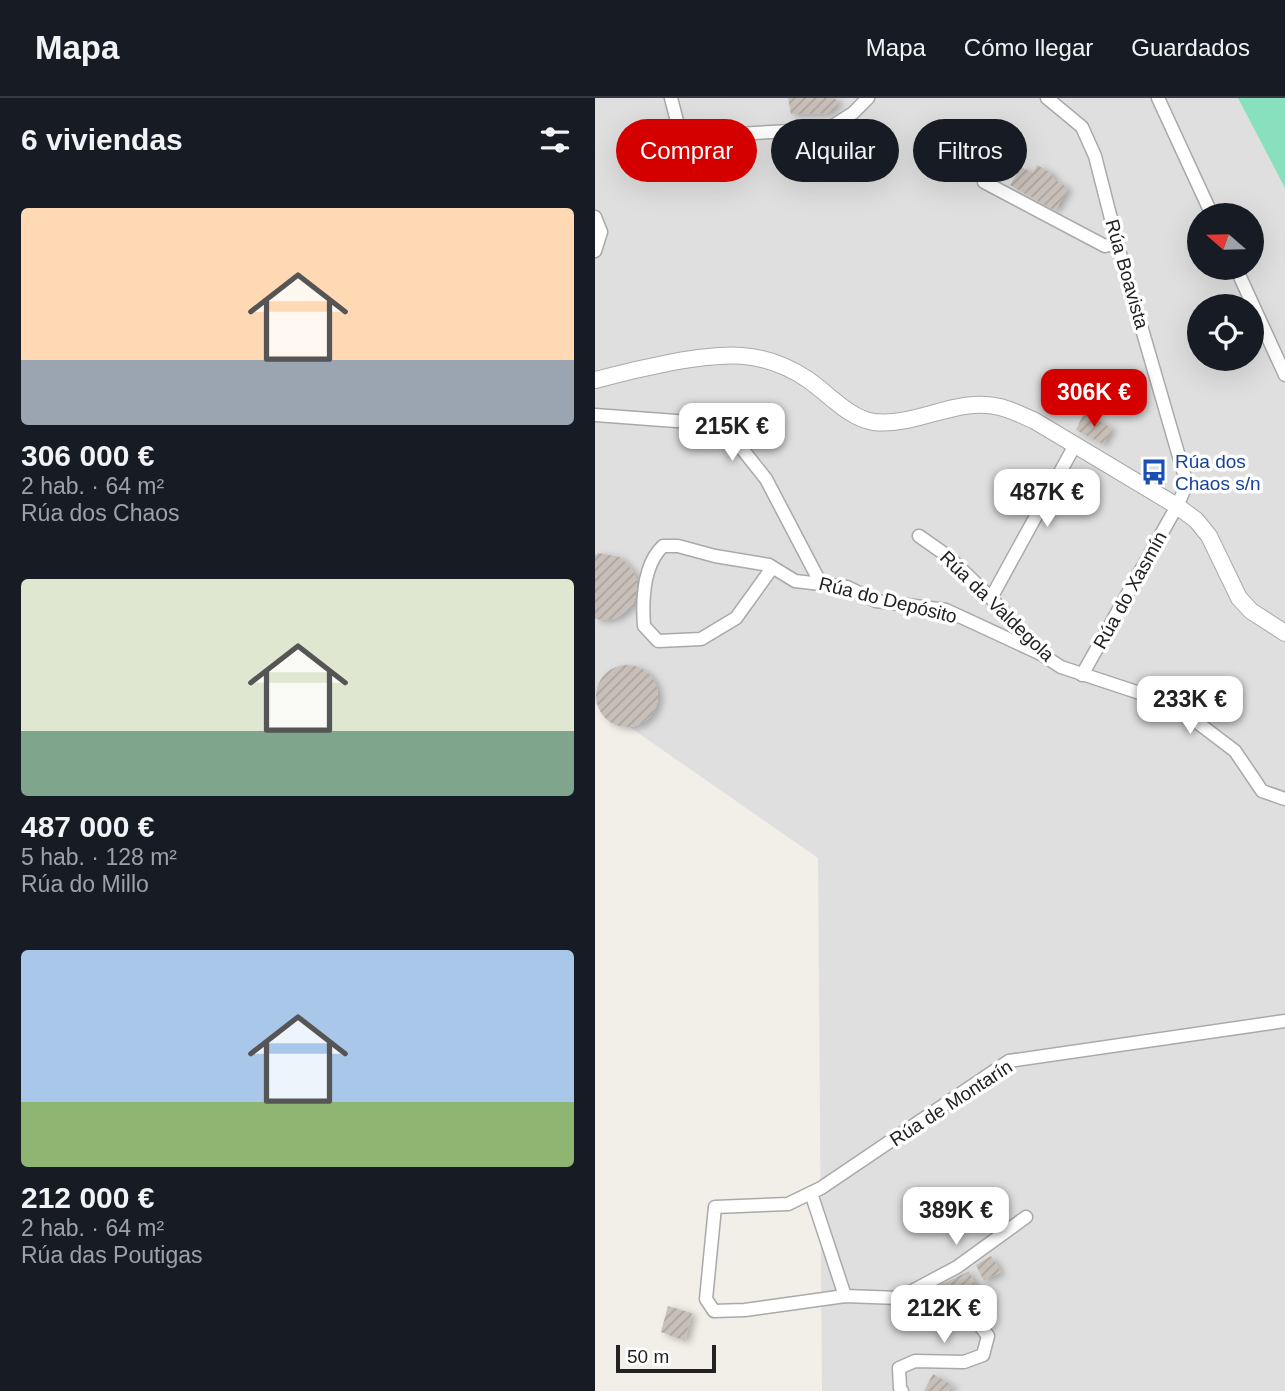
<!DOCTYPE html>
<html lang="es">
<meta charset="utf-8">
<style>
:root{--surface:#171b24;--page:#242831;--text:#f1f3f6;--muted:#9ea1a6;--line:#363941;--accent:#d40000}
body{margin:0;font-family:Arial,sans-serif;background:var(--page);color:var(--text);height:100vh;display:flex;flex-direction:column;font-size:26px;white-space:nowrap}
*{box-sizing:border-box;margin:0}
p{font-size:23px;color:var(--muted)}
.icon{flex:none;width:38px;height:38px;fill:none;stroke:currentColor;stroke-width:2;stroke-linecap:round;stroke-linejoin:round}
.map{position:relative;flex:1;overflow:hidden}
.drawer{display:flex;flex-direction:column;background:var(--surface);width:595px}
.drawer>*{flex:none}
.top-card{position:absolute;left:21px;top:21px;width:564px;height:63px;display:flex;gap:14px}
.needle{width:46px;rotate:290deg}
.tools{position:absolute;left:592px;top:105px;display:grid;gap:14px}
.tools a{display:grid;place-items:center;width:77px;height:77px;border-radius:50%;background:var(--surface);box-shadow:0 7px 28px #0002;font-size:35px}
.scale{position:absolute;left:21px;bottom:18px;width:100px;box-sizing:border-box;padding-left:7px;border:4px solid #222;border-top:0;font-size:19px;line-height:24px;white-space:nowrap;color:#222;-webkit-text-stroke:5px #fff;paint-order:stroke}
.price{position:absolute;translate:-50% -60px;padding:0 16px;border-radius:14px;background:#fff;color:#222;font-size:23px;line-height:46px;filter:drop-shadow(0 2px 4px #0008)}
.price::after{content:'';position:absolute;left:50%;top:42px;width:21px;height:16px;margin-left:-10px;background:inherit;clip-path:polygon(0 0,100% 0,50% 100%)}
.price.selected{background:var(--accent);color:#fff}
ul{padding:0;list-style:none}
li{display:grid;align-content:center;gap:14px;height:371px;padding:0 21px}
li span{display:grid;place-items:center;height:217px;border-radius:7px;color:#555}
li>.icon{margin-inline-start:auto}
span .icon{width:126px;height:126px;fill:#fffc;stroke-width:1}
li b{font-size:30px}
h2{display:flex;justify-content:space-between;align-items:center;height:84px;padding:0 21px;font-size:30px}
.tag{padding:0 24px;border-radius:32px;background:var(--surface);box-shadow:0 7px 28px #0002;font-size:24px;line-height:63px}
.tag.selected{background:var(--accent);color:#fff}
header{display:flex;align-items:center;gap:42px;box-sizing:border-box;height:98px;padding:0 35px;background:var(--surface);border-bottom:2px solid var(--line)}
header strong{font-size:33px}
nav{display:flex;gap:38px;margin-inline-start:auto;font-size:24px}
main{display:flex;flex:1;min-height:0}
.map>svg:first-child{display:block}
</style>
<header>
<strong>Mapa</strong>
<nav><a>Mapa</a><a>Cómo llegar</a><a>Guardados</a></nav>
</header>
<main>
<section class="drawer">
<h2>6 viviendas<svg class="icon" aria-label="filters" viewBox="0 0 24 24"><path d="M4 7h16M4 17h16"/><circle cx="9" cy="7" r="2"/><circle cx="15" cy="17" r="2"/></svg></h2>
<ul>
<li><span style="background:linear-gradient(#ffd9b3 70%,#9aa5b1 0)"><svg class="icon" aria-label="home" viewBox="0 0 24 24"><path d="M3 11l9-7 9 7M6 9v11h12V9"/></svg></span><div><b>306 000 €</b><p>2 hab. · 64 m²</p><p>Rúa dos Chaos</p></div></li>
<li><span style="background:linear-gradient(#dfe7d0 70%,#7fa58c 0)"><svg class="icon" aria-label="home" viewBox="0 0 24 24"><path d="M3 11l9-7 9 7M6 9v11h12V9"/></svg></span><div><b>487 000 €</b><p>5 hab. · 128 m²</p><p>Rúa do Millo</p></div></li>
<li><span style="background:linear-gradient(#a9c7e8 70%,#8fb573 0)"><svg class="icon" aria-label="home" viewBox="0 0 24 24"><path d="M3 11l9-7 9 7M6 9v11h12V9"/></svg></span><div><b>212 000 €</b><p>2 hab. · 64 m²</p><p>Rúa das Poutigas</p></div></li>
</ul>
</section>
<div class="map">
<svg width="690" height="1293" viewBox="0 0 690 1293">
<defs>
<pattern id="building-hatch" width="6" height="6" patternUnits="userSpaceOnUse" patternTransform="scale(1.75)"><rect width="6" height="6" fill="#c7bfb8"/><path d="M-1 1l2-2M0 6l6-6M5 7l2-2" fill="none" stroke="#aba49e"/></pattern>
<filter id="shadow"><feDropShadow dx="4.5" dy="2.5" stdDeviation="3.5" flood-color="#0004"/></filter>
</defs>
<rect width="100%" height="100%" fill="#f2efe9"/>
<path fill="#e0dfdf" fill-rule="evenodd" d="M0 0H690V1293H227L223 760 0 605ZM604 117H656V170H604ZM604 208H656V261H604Z"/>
<path fill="#88e0be" d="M643 0H690V90Z"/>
<g fill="url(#building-hatch)" filter="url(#shadow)">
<path d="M193 0H239L244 4 233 15 196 16Z"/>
<path d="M442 67 458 76 457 80 473 90 460 113 415 87 426 69 438 75Z"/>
<path d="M489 315 517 330 508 346 481 332Z"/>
<path d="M4 455 25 459 39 474 42 484V495L38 506 30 514 21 520 9 522 0 521V457Z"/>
<circle cx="32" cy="598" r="31"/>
<path d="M396 1158 406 1174 389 1183 381 1167Z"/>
<path d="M374 1173 384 1195 353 1208 343 1188Z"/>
<path d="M73 1208 97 1215 90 1243 66 1234Z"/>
<path d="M338 1276 358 1288 356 1293H329Z"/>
</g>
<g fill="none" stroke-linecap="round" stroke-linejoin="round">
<g stroke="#a9a9a9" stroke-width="15">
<g id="minor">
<path d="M76 0 83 27 105 38 233 31 258 15 273 0"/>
<path d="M452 0 487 29 500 58 524 152 592 386 582 408 487 577"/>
<path d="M563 0 617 117"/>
<path d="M389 84 510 148 523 145"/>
<path d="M0 119 6 134 0 153"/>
<path d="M641 170 690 277"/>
<path d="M0 317 108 325 144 347 171 381 225 484"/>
<path d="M324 438 354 459 396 500 446 556 466 569 578 606 640 653 667 693 690 701"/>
<path d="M177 470 141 520 106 541 63 543 49 528C47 501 48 467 68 448H83L120 458 174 467 200 483 252 489 281 503 351 512 446 556"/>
<path d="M396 500 480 347"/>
<path d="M216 1095 250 1198"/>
<path d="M304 1200 362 1169 431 1119"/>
<path d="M307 1293 305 1290 304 1270 320 1263 369 1264 388 1257 393 1238 379 1220 304 1200 250 1198 150 1212 119 1213 111 1201 120 1109 193 1106 226 1090 414 963 690 923"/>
</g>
</g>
<g stroke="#a9a9a9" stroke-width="18">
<path id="tertiary" d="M0 282C26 275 52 269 78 264 129 255 167 251 212 281 233 295 253 320 279 324 321 329 363 298 405 309 417 312 429 318 440 323L582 408 601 422 614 438 644 500 656 513 690 535"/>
</g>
<use href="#minor" stroke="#fff" stroke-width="12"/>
<use href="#tertiary" stroke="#fff" stroke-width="16"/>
</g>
<defs>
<g id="bus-bare" transform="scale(2.1)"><path d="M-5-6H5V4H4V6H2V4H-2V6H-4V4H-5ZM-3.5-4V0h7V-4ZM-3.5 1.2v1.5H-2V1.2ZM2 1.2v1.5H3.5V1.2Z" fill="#1a4fb4" stroke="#fff" stroke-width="2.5" paint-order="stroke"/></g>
</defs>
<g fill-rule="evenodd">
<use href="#bus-bare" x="559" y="374"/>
</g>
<g text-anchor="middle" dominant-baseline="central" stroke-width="7" stroke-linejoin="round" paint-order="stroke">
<g font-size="19" fill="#222" stroke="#fff">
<text transform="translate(532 176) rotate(74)">Rúa Boavista</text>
<text transform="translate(535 492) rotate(-61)">Rúa do Xasmín</text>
<text transform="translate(293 502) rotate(14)">Rúa do Depósito</text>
<text transform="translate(402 508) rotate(44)">Rúa da Valdegola</text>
<text transform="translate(356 1005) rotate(-33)">Rúa de Montarín</text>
</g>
<g font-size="19" fill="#164399" stroke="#fff" text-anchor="start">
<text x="580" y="363">Rúa dos<tspan x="580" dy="22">Chaos s/n</tspan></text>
</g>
</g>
</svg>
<div class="tools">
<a><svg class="needle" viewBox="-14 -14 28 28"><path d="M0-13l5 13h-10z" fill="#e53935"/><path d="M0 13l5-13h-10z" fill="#9ea1a6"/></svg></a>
<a><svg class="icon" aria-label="locate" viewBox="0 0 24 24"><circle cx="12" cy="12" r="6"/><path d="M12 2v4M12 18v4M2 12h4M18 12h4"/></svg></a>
</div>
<div class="scale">50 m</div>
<b class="price selected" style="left:499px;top:331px">306K €</b>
<b class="price" style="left:137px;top:365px">215K €</b>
<b class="price" style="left:452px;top:431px">487K €</b>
<b class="price" style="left:595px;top:638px">233K €</b>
<b class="price" style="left:361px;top:1149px">389K €</b>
<b class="price" style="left:349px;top:1247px">212K €</b>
<div class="top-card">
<a class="tag selected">Comprar</a>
<a class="tag">Alquilar</a>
<a class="tag">Filtros</a>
</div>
</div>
</main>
